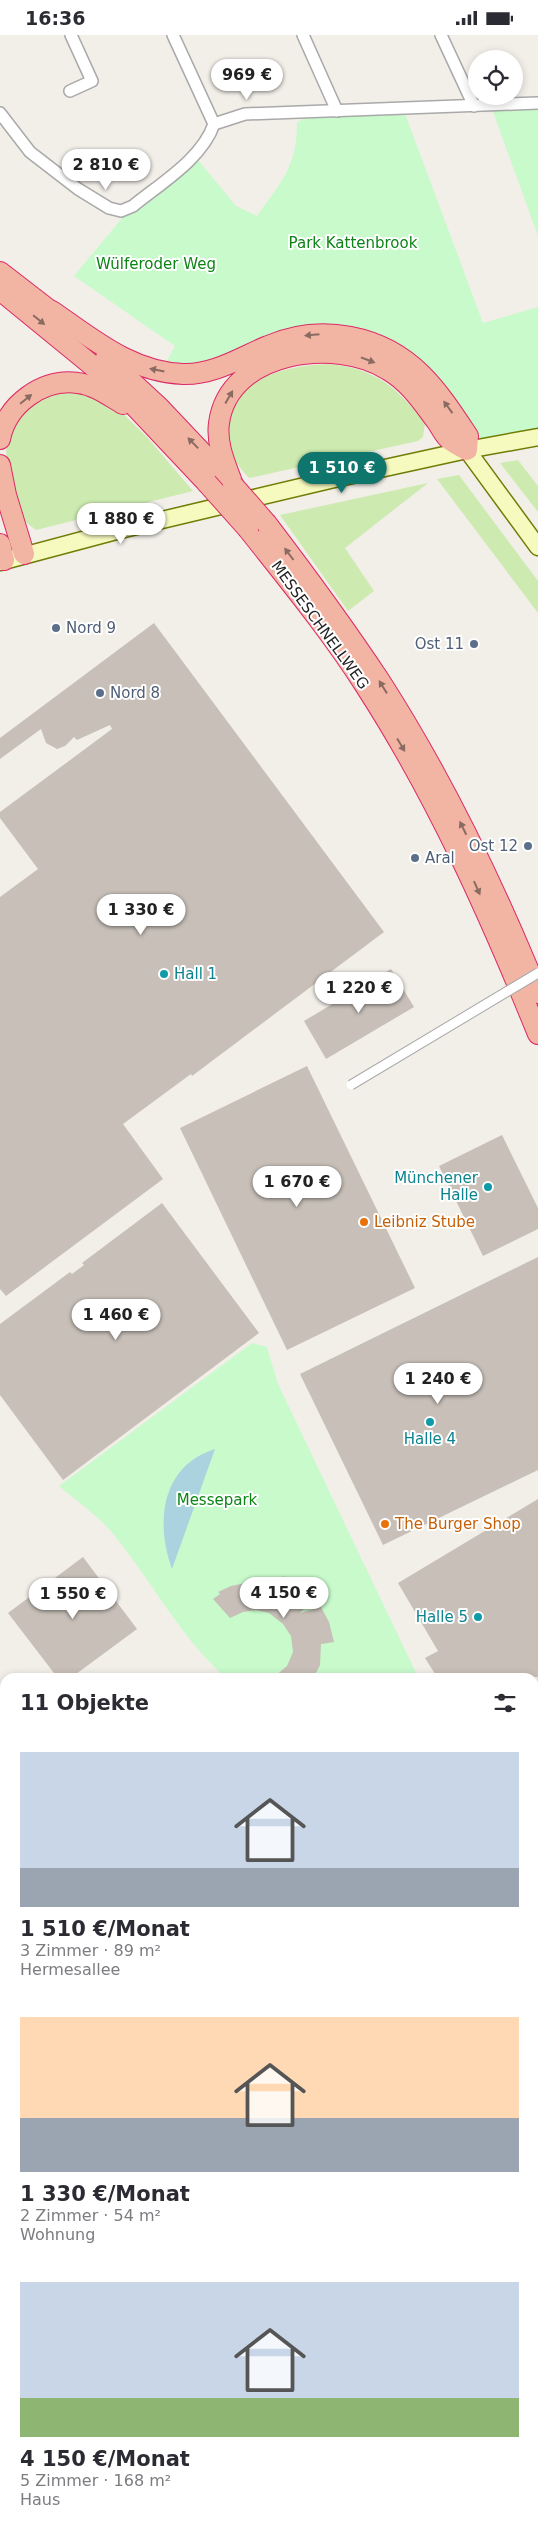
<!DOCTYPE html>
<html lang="de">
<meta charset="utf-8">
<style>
:root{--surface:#fff;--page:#f2f2f3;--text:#2b2b33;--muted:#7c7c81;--accent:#0f766e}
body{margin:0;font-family:"DejaVu Sans",sans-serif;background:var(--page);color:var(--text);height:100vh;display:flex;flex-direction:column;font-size:19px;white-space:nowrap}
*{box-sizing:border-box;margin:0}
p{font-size:16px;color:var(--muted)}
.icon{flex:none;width:28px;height:28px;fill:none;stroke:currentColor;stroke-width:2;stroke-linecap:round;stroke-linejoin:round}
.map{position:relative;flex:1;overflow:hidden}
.details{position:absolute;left:0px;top:1638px;width:539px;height:866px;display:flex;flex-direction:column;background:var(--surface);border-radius:15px 15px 0 0;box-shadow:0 2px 8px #0003}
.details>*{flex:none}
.controls{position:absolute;left:468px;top:15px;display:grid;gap:10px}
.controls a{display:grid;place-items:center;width:55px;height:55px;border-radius:50%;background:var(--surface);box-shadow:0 2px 8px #0003;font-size:25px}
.price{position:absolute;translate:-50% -42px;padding:0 11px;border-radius:18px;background:#fff;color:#222;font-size:16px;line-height:32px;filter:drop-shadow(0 1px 2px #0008)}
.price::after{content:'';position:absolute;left:50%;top:30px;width:15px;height:11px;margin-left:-8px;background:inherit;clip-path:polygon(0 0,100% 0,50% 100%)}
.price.current{background:var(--accent);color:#fff}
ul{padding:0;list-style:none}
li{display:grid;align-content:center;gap:10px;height:265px;padding:0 20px}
li span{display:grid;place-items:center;height:155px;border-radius:0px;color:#555}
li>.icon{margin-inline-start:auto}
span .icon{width:90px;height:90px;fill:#fffc;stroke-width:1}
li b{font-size:21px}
h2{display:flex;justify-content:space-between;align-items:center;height:60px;padding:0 20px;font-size:21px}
.status{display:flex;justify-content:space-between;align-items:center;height:35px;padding:0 25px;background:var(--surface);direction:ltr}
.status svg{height:14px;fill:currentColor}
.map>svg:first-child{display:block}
</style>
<div class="status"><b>16:36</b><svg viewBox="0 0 49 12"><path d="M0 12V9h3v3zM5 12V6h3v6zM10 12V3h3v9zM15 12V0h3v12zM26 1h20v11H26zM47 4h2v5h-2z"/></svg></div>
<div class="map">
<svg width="538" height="2503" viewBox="0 0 538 2503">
<rect width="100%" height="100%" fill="#f2efe9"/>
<g fill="#cdebb0">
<path d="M328 329C375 333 397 352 425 388L423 402 418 406 249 443C231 422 224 414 230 385 240 340 288 331 328 329Z"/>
<path d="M73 352 111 367 147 402 193 456 36 495 23 485C15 460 0 424 9 398 14 387 21 377 27 367Z"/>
<path d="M518 425 538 451V477L500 428Z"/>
<path d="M459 440 538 546V578L437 444Z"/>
<path d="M428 448 345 513 374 556 348 576 280 480Z"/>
</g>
<g fill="#c8facc">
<path d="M538 71V201L492 74Z"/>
<path d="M404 76 483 288 538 272V402L467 415 402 323 228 329 161 337 175 311 74 241 123 182 137 176 198 125 236 171 257 181C281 147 297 132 297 88L305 82Z"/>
<path d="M252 1308 267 1312 278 1349 418 1642H225C178 1600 150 1542 109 1494 94 1478 76 1465 59 1451Z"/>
<path d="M0 1885 5 1891V2028L0 2022Z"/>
<path d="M534 1934 538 1945V2053L534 2050Z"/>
</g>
<path fill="#aad3df" d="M215 1414 172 1534C155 1487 161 1431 215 1414Z"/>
<g fill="#c7bfb8">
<path d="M154 588 384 897 192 1041 191 1039 123 1089 163 1144 6 1261 0 1254V862L38 834 0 783V777L112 694 110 690 77 705 74 702 65 711 57 714 46 708 41 694 0 724V703Z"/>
<path d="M391 934 414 972 326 1024 304 986Z"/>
<path d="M307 1031 415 1253 287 1315 180 1093Z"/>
<path d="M502 1100 538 1173V1194L483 1221 439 1131Z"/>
<path d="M162 1168 259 1298 63 1445 0 1360V1289L70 1237 72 1239 84 1230 82 1228Z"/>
<path d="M538 1222V1435L383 1510 300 1339Z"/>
<path d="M538 1464V1642H437L425 1623 438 1616 398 1548Z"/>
<path d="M83 1522 137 1594 72 1642H57L8 1578Z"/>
<path d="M283 1541 315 1562 300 1578 321 1572 329 1587 334 1607 321 1609 320 1630 314 1642H274L287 1631 293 1617 291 1601 283 1589 269 1578 256 1575 243 1577 230 1583 213 1564 220 1559 218 1557 231 1551 256 1546 280 1548Z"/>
</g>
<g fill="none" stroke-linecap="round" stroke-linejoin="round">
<g stroke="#a9a9a9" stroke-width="14">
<g id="minor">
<path d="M173 0 214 89"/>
<path d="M303 0 337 76"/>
<path d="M441 0 474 71"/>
<path d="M70 56 92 46 71 0"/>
<path d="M0 78 30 117 78 154 109 173 121 176 133 171C161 148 202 124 214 89"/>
<path d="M214 89 245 79 538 68"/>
</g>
</g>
<g stroke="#707d05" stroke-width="19">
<g id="secondary">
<path d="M467 415 538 512"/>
<path d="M0 527 120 495 330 445 467 415 538 402"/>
</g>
</g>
<g stroke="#dc2a67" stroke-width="22">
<g id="trunk">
<path d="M0 237 62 285"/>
<path d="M0 255 110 345 207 448"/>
<path d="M52 276C93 304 131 337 183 339 214 340 241 322 268 311 321 288 382 300 422 340 440 358 454 380 468 401L467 415C461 412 455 409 450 405 445 402 441 393 437 387 422 367 410 348 388 335 337 302 229 315 219 388 216 410 226 430 233 450"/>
<path d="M106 323 159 372 227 444"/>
<path d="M0 404C7 369 43 343 78 348 95 350 109 361 123 369"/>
<path d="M0 430 6 460 24 519"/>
<path d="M267 489C306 540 344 592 380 646 443 744 494 850 538 958"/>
<path d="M248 494C289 546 331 597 366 652 437 762 489 879 538 999"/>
<path d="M0 509 4 525"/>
</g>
</g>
<use href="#minor" stroke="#fff" stroke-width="11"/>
<use href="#secondary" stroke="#f7fabf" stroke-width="16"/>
<use href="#trunk" stroke="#f2b4a3" stroke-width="20"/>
<g stroke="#a9a9a9" stroke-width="11" stroke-linecap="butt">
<path id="pedestrian-bridge" d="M351 1050 538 938"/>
</g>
<g stroke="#dc2a67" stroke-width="22" stroke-linecap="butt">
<g id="trunk-bridge">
<path d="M207 448 248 494"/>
<path d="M233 450 267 489"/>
</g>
</g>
<use href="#pedestrian-bridge" stroke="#fff" stroke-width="9"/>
<use href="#trunk-bridge" stroke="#f2b4a3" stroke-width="20"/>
</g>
<defs><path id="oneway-solid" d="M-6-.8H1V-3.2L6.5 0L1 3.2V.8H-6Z" transform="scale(1.25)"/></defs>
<g fill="#8a6b62">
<use href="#oneway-solid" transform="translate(39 285) rotate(39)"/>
<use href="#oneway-solid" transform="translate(312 300) rotate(175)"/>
<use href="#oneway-solid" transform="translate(368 325) rotate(21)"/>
<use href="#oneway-solid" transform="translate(157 335) rotate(-169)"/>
<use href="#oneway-solid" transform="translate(229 362) rotate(-60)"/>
<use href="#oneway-solid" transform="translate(26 364) rotate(-39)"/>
<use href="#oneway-solid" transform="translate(448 372) rotate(-126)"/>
<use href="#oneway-solid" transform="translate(193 408) rotate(-134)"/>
<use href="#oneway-solid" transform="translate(289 519) rotate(-127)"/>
<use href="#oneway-solid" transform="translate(383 652) rotate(-122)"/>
<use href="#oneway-solid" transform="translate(401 710) rotate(59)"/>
<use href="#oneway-solid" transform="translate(463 793) rotate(-116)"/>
<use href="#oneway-solid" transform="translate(477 853) rotate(66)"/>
</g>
<g fill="#5c6f8a" stroke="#fff" stroke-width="2">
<circle cx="56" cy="593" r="5"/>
<circle cx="474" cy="609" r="5"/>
<circle cx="100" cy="658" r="5"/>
<circle cx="528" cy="811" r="5"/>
<circle cx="415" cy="823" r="5"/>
</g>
<g fill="#0f9aa8" stroke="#fff" stroke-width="2">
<circle cx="164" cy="939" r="5"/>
<circle cx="488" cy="1152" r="5"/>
<circle cx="430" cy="1387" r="5"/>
<circle cx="478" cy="1582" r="5"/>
</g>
<g fill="#e8710a" stroke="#fff" stroke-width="2">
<circle cx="364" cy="1187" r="5"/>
<circle cx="385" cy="1489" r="5"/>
</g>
<g text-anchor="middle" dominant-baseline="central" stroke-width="4" stroke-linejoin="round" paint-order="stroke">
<g font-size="15" fill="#0c8416" stroke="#fff">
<text x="353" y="208">Park Kattenbrook</text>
<text x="156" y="229">Wülferoder Weg</text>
<text x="217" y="1465">Messepark</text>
</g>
<g font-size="15" fill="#222" stroke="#fff">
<text transform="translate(320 590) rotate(54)">MESSESCHNELLWEG</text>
</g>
<g font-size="15" fill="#4e5e75" stroke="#fff" text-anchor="start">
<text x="66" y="593">Nord 9</text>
<text x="464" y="609" text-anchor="end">Ost 11</text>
<text x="110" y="658">Nord 8</text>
<text x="518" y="811" text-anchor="end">Ost 12</text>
<text x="425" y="823">Aral</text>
</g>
<g font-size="15" fill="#0d838f" stroke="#fff" text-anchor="end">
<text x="174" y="939" text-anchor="start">Hall 1</text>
<text x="478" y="1143">Münchener<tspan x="478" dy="17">Halle</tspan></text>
<text x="430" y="1404" text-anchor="middle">Halle 4</text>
<text x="468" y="1582">Halle 5</text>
</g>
<g font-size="15" fill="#c56008" stroke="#fff" text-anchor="start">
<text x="374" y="1187">Leibniz Stube</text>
<text x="395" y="1489">The Burger Shop</text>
</g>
</g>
</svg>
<div class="controls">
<a><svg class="icon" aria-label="locate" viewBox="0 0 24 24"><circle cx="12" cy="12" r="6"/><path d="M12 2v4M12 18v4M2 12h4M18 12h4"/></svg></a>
</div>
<b class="price" style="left:247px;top:66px">969 €</b>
<b class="price" style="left:106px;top:156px">2 810 €</b>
<b class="price current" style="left:342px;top:459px">1 510 €</b>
<b class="price" style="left:121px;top:510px">1 880 €</b>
<b class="price" style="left:141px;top:901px">1 330 €</b>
<b class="price" style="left:359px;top:979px">1 220 €</b>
<b class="price" style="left:297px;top:1173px">1 670 €</b>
<b class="price" style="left:116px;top:1306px">1 460 €</b>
<b class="price" style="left:438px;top:1370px">1 240 €</b>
<b class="price" style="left:284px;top:1584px">4 150 €</b>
<b class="price" style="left:73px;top:1585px">1 550 €</b>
<section class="details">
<h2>11 Objekte<svg class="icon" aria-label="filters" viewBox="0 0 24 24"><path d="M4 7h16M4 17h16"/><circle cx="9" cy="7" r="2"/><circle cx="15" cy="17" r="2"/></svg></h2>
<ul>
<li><span style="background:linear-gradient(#c9d6e8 75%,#9aa5b1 0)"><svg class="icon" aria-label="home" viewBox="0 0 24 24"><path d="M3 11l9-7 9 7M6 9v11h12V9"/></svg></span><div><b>1 510 €/Monat</b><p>3 Zimmer · 89 m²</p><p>Hermesallee</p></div></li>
<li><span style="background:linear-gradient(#ffd9b3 65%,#9aa5b1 0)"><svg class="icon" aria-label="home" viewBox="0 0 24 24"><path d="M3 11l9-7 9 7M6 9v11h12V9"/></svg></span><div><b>1 330 €/Monat</b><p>2 Zimmer · 54 m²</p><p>Wohnung</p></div></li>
<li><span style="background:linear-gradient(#c9d6e8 75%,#8fb573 0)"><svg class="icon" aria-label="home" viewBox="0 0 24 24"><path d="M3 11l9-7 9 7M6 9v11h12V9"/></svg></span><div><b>4 150 €/Monat</b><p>5 Zimmer · 168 m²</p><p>Haus</p></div></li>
</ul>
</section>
</div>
